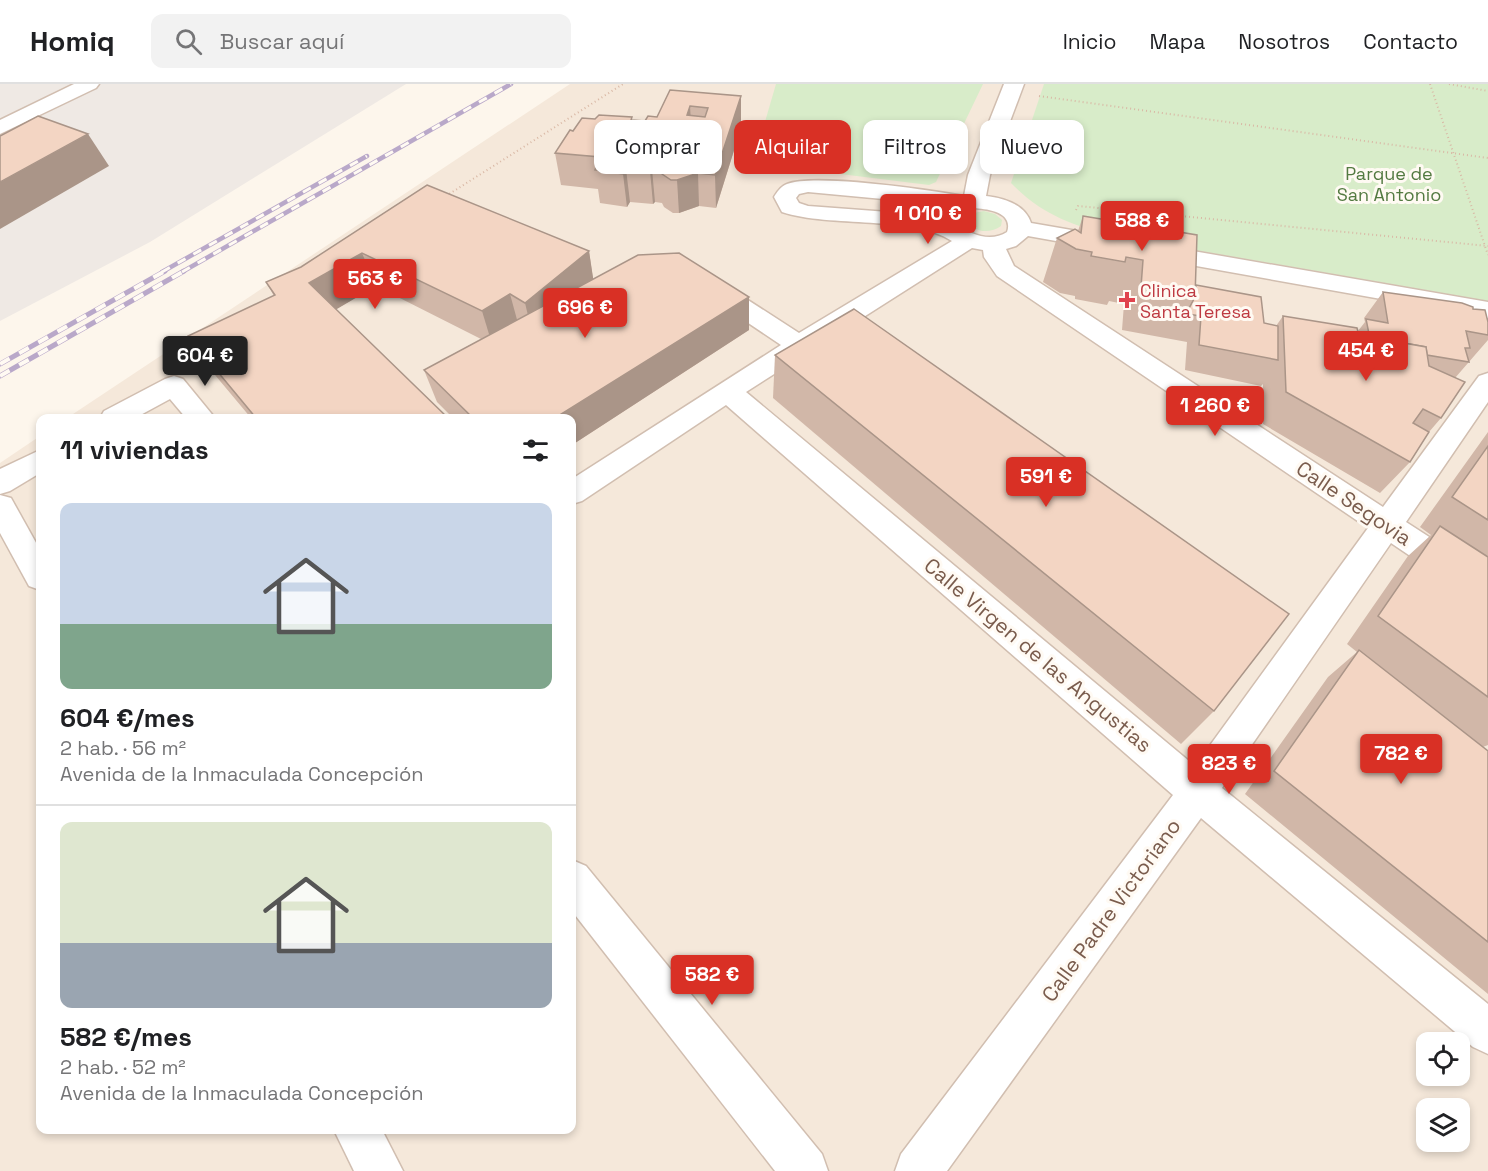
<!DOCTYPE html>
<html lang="es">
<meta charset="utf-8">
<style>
:root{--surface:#fff;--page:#f2f2f2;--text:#202124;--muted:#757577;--line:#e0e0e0;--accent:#d93025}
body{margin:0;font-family:"Space Grotesk",sans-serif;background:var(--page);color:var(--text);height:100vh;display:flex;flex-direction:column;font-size:22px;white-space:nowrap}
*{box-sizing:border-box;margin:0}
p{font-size:20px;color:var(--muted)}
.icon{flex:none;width:33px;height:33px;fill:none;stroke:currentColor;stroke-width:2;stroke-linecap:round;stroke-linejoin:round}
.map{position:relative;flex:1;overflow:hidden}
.panel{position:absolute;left:36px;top:330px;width:540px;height:720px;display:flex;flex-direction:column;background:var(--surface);border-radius:12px;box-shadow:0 3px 9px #0003}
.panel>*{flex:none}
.top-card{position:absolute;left:594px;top:36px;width:570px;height:54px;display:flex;gap:12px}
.fabs{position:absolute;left:1416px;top:948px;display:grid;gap:12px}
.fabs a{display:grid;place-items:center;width:54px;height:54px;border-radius:12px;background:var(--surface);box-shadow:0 3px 9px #0003;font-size:30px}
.price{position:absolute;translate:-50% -51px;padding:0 14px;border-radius:6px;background:var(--accent);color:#fff;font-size:20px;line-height:39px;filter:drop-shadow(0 2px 3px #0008)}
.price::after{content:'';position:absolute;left:50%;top:36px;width:18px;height:14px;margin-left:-9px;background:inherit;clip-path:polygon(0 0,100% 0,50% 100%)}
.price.selected{background:#222;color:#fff}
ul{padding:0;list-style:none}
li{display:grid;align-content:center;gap:12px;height:318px;padding:0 24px}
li+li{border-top:2px solid var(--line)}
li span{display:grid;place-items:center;height:186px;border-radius:12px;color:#555}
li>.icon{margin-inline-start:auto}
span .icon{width:108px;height:108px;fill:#fffc;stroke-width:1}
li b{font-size:26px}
h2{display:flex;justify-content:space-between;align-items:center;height:72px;padding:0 24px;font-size:26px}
.chip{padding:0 21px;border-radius:12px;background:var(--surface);box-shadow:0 3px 9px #0003;font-size:21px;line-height:54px}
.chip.selected{background:var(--accent);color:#fff}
header{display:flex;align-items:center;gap:36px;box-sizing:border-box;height:84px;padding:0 30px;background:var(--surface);border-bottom:2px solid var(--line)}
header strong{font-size:28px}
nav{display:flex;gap:33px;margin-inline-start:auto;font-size:21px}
.search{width:420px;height:54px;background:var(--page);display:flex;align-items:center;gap:15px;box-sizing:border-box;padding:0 21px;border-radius:12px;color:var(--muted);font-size:22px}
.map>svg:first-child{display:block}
</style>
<header>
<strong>Homiq</strong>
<div class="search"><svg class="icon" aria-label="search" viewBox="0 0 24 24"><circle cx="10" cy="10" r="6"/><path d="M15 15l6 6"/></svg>Buscar aquí</div>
<nav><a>Inicio</a><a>Mapa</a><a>Nosotros</a><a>Contacto</a></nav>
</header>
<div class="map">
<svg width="1488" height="1087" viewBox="0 0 1488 1087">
<rect width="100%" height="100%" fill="#fdf6ec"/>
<path fill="#f5e8da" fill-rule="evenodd" d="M570 0H1488V1087H0V379L40 352V1046H572V334H67ZM1426 958H1460V992H1426ZM1426 1024H1460V1058H1426Z"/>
<path fill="#efe9e4" d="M0 0H406L150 158 0 237Z"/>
<g fill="#d8ecc9">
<path d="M776 0H983L936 98 929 101 753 79Z"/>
<path d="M1044 0H1488V217L1114 152C1072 141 1042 131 1011 99Z"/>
<path d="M984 127 995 130 1002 136 1001 142C990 150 974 149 966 136L969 130Z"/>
</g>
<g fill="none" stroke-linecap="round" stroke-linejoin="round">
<g stroke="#d1beb0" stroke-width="3">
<g id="minor">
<path d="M74 0H99L96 4 0 50V36Z"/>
<path d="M1004 0H1024L990 91 986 112C1003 114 1025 120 1031 139L1488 218V234L1028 152 1016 162 1006 165 1014 182 1383 423 1479 292 1488 289V318L1406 438 1488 491V521L1477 517 1391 459 1222 704 1488 920V970L1473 963 1201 734 947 1087H895L901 1070 1173 711 726 321 582 417 572 420V395L781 261 702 208 699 203 702 198 711 196 720 198 799 249 952 157C913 131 831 144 782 128L774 113C777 108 781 102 787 100 814 89 931 106 964 112L968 91ZM808 108 926 119 943 121 935 135 915 130 808 122 799 119 796 114 799 110ZM974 124C987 125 1014 128 1007 148 992 158 970 152 958 139V131ZM972 164 983 166 984 173 997 192 1368 444 1195 682 746 308Z"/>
<path d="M174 292 183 295 215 334H186L170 315 135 334H100L104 327 165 295Z"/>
<path d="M40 366V389L10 407 0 410V385Z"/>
<path d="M0 411 11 414 40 466V506L29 502 0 449Z"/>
<path d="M572 776 586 782 822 1070 828 1087H775L572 827Z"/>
<path d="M334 1046H382L403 1087H354Z"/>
</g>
</g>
<g stroke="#d9b8a5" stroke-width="2" stroke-dasharray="1 3" stroke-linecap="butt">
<path d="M1430 0 1488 171"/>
<path d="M1449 0 1488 7"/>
<path d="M1039 12 1488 74"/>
<path d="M446 112 623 0"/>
<path d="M1076 126 1078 122 1488 162"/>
</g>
<use href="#minor" fill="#fff" fill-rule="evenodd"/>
<g stroke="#b9a8c9" stroke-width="4.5">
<g id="rail-far1">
<path d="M162 188 367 72"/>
<path d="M182 188 511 0"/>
</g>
</g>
<g stroke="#b9a8c9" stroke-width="5">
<g id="rail">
<path d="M0 280 165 187"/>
<path d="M0 292 184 187"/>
</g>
</g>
<use href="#rail-far1" stroke="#fffaf3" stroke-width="3" stroke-dasharray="9" stroke-linecap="butt"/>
<use href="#rail" stroke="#fffaf3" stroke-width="4" stroke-dasharray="11" stroke-linecap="butt"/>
</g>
<g fill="#d1b7a8">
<path d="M670 6 741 12V44L716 124 699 122 679 129H673L664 123 662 119 655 118 653 120 630 118 627 123 600 119 598 105 561 101 555 69 573 47 632 36 645 37 657 33Z"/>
<path d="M427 101 589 167 593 195 749 246 572 361V334H453L437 318 424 286 481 255 376 202 336 225 448 334H251L210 285 188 252 274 212 266 198 301 183Z"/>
<path d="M1083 132 1196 201 1264 239 1276 242 1283 232 1358 247 1365 238 1364 234 1383 208 1473 225 1488 238V256L1455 294 1441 334 1429 348 1410 378 1380 409 1263 340V300L1261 302 1185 286 1187 258 1122 246 1124 220 1109 217 1107 221 1075 215V212L1060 209 1043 198 1057 154 1078 147Z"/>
<path d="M775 271 1214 627 1181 660 773 314Z"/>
<path d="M1488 348V661L1483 663 1488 667V910L1245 710 1328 593 1357 568 1347 560 1408 472 1431 451 1420 443Z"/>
</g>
<g fill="#aa9588">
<path d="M741 12V44L716 124 715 91Z"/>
<path d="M690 22 692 54 687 31Z"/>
<path d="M88 50 109 82 0 145V98Z"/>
<path d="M626 85 630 118 627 123 623 90Z"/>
<path d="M652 85 655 118 653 120 650 87Z"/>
<path d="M698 89 699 122 679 129 677 96Z"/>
<path d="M589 167 594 200 533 252 525 219Z"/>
<path d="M362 169 376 202 325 232 309 199Z"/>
<path d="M510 210 519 243 492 260 482 227Z"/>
<path d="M749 213V246L572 361V334H555Z"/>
</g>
<g fill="#f3d5c3" stroke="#aa9588" stroke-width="1.5" fill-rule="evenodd">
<path d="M670 6 741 12 715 91 698 89 677 96H671L662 90 659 86 652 85 650 87 626 85 623 90 595 86 600 73 555 69 570 46 573 47 582 34 595 35 599 31 632 33 631 36 645 37 648 32 657 33ZM690 22 708 24 705 33 687 31Z"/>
<path d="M38 32 88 50 0 98V52Z"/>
<path d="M427 101 589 167 525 219 510 210 482 227 362 169 309 199 448 334H256L188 252 275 211 266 198 301 183Z"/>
<path d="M1083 132 1197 151 1195 213 1141 203 1143 176 1126 173 1125 178 1091 172 1092 168 1076 165 1057 154 1075 145 1081 149Z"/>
<path d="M679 169 749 213 555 334H473L424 286 638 171Z"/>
<path d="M1196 201 1261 213 1264 239 1278 242V276L1199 261 1201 232 1186 230 1195 213Z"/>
<path d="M1383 208 1462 219 1473 223V225L1485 226 1488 238V251L1466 247 1470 264H1465L1469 278 1427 271 1426 263 1376 254 1375 251 1369 250 1366 235 1388 239Z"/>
<path d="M854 225 1289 530 1214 627 775 271Z"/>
<path d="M1283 232 1357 244 1358 248 1375 251 1376 254 1426 263 1429 282 1465 298 1441 334 1423 325 1413 339 1429 348 1410 378 1286 308Z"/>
<path d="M1488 362V436L1452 413Z"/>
<path d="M1440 442 1488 473V613L1378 532Z"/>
<path d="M1359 566 1488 667V858L1274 687Z"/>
</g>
<path fill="#e0444e" stroke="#fffaf3" stroke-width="2" d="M1124 207h6v6h6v6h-6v6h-6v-6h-6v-6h6z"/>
<g text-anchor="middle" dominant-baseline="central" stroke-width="6" stroke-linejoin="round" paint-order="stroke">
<g font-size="18" fill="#537a41" stroke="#fffaf3">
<text x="1389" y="89">Parque de<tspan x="1389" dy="21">San Antonio</tspan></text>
</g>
<g font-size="18" fill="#be3a42" stroke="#fffaf3" text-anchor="start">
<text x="1140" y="206">Clinica<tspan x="1140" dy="21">Santa Teresa</tspan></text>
</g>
<g font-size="21" fill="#7a5c4d" stroke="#fffaf3">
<text transform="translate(1354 419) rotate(34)">Calle Segovia</text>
<text transform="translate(1038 571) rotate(40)">Calle Virgen de las Angustias</text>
<text transform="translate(1111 826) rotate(-54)">Calle Padre Victoriano</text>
</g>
</g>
</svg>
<div class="fabs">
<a><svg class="icon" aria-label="locate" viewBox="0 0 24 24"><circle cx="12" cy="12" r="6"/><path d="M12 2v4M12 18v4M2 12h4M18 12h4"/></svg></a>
<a><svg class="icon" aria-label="layers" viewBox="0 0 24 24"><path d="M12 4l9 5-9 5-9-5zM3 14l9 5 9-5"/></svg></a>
</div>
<b class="price" style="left:928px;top:161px">1 010 €</b>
<b class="price" style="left:1142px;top:168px">588 €</b>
<b class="price" style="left:375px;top:226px">563 €</b>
<b class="price" style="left:585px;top:255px">696 €</b>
<b class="price" style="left:1366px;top:298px">454 €</b>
<b class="price selected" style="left:205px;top:303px">604 €</b>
<b class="price" style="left:1215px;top:353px">1 260 €</b>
<b class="price" style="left:1046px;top:424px">591 €</b>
<b class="price" style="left:1401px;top:701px">782 €</b>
<b class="price" style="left:1229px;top:711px">823 €</b>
<b class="price" style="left:712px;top:922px">582 €</b>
<div class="top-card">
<a class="chip">Comprar</a>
<a class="chip selected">Alquilar</a>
<a class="chip">Filtros</a>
<a class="chip">Nuevo</a>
</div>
<section class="panel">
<h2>11 viviendas<svg class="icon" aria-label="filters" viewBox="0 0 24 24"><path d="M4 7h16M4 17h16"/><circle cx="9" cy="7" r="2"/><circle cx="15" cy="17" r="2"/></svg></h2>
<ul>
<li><span style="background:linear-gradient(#c9d6e8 65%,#7fa58c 0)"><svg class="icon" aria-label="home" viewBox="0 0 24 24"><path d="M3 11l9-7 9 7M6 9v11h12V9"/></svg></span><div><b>604 €/mes</b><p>2 hab. · 56 m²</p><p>Avenida de la Inmaculada Concepción</p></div></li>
<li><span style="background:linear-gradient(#dfe7d0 65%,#9aa5b1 0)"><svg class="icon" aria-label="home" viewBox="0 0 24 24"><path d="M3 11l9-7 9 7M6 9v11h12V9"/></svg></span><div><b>582 €/mes</b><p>2 hab. · 52 m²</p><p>Avenida de la Inmaculada Concepción</p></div></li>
</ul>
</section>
</div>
